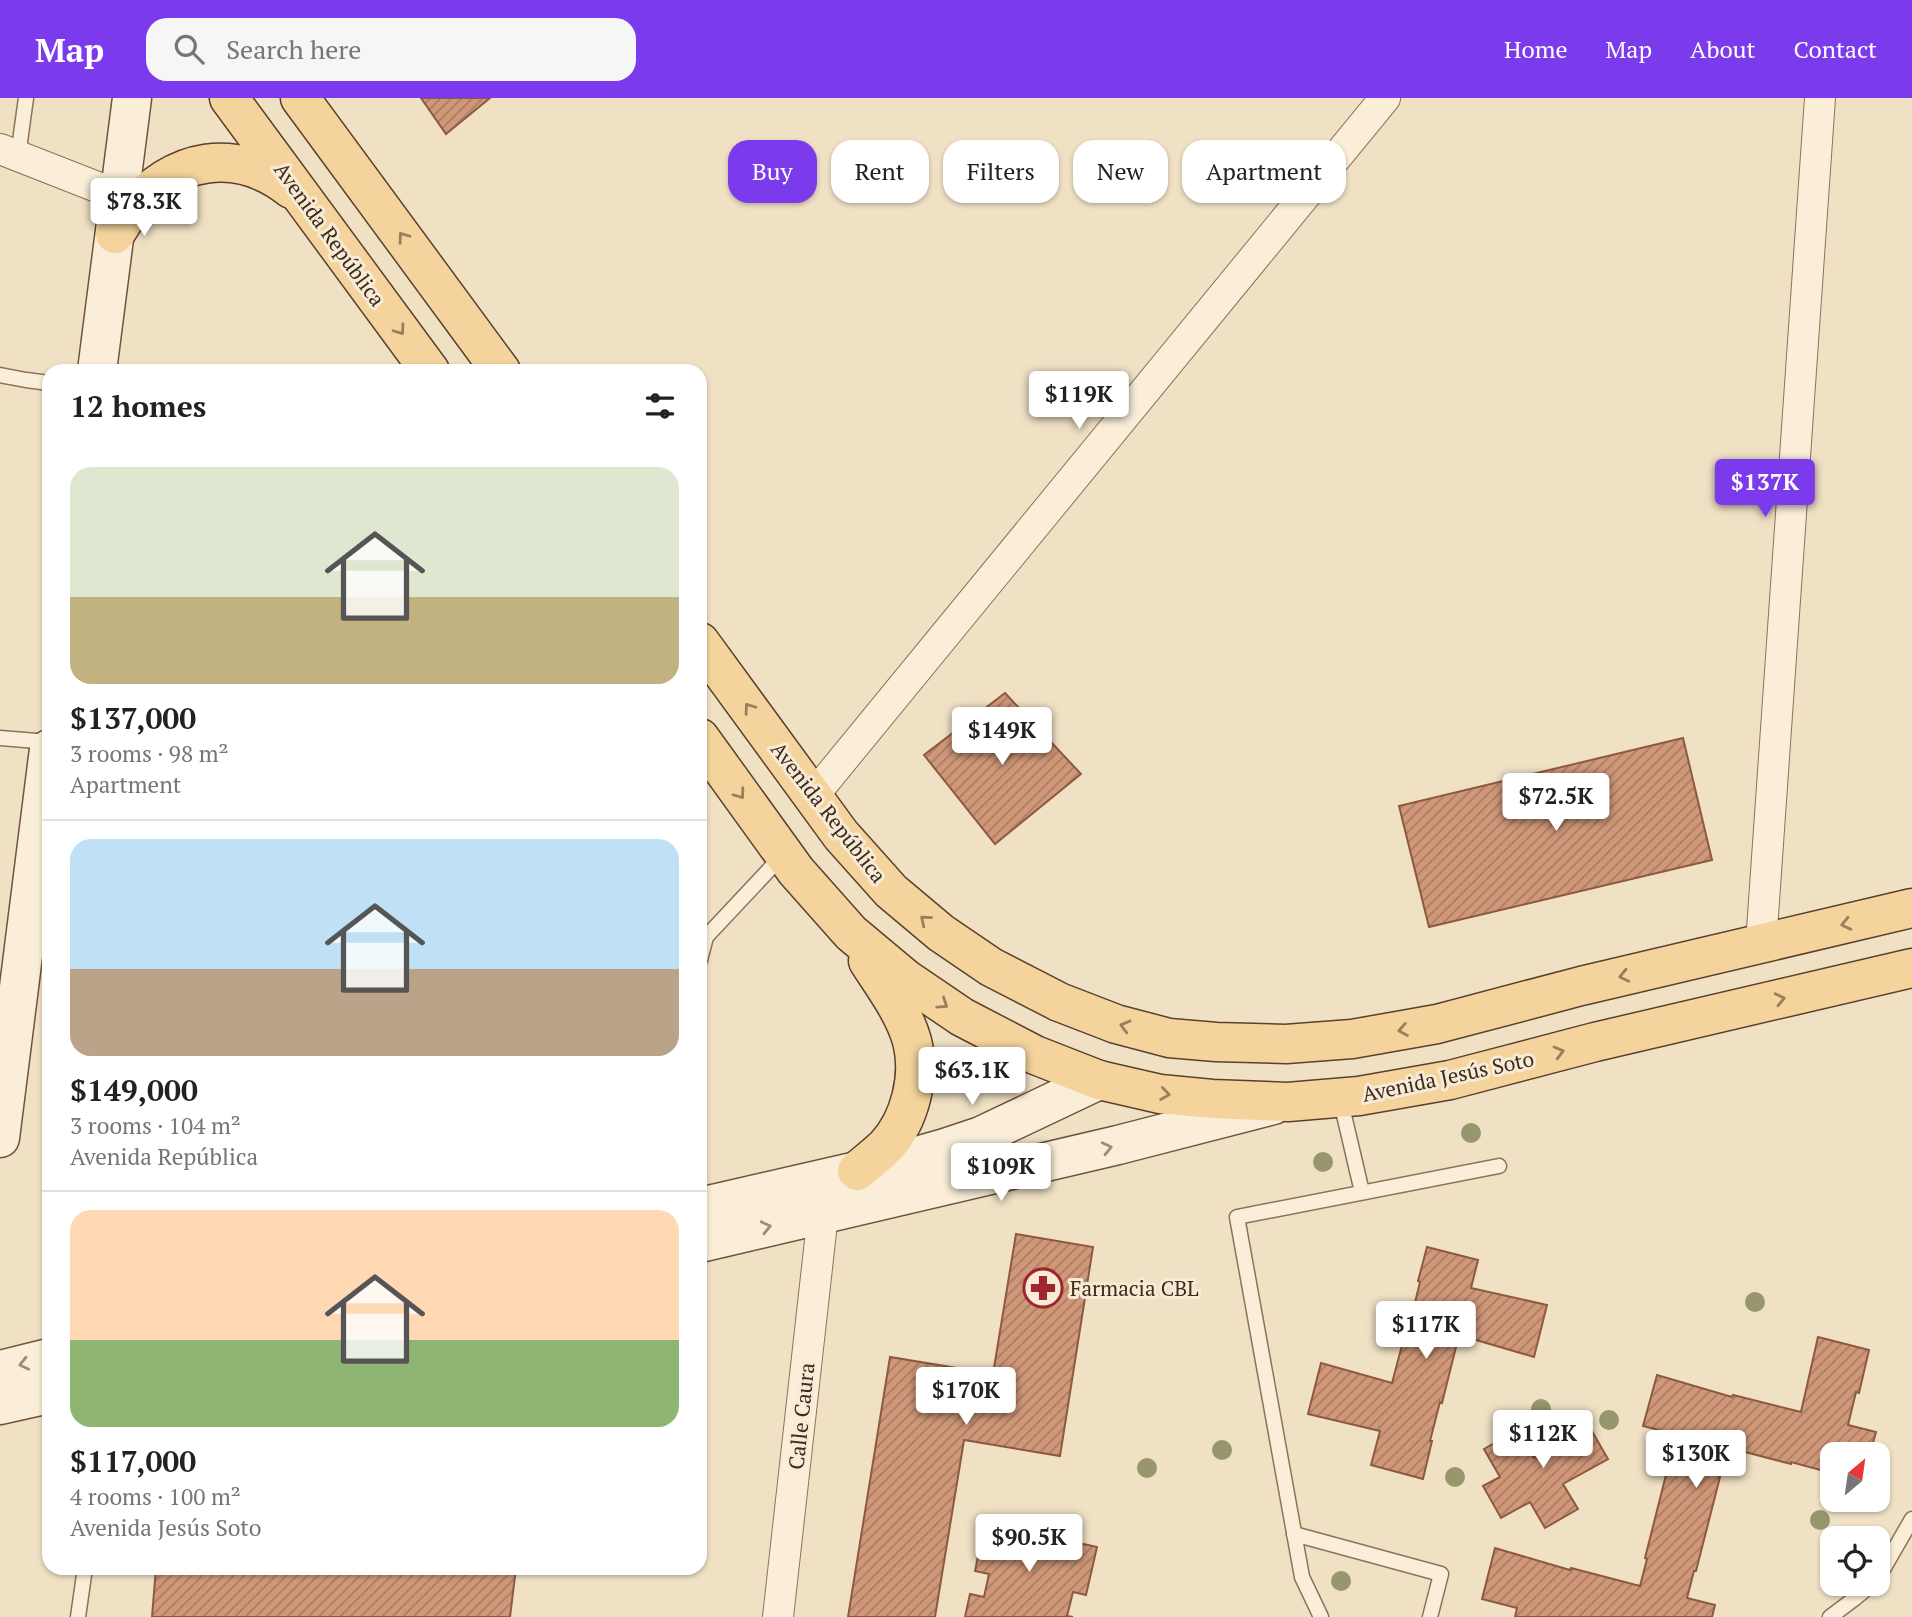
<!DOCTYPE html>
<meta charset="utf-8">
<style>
:root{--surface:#fff;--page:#f6f6f6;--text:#222;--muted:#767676;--line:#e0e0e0;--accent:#7c3aed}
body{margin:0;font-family:"PT Serif",serif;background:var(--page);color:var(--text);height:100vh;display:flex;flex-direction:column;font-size:26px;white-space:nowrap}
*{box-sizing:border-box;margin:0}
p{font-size:23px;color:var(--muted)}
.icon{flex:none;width:38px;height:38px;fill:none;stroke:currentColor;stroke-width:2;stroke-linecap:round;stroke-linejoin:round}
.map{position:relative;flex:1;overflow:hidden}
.drawer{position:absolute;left:42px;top:266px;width:665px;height:1211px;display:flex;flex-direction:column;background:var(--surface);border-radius:21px;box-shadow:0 2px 5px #0004}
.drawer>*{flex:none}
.guide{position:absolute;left:728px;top:42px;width:665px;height:63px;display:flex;gap:14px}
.needle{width:46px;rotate:29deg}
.tools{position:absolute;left:1820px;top:1344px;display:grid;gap:14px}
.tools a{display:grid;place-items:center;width:70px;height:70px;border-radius:14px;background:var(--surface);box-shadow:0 2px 5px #0004;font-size:35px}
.price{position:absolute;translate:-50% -60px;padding:0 16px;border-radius:7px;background:#fff;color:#222;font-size:23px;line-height:46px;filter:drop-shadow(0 2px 4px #0008)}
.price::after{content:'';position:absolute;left:50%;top:42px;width:21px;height:16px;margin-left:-10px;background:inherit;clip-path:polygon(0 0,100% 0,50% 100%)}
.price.on{background:var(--accent);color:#fff}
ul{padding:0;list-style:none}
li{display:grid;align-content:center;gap:14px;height:371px;padding:0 28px}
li+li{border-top:2px solid var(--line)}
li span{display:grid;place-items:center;height:217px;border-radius:21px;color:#555}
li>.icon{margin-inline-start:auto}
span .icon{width:126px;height:126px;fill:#fffc;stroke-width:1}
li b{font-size:30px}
h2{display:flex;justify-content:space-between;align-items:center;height:84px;padding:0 28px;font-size:30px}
.chip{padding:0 24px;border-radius:21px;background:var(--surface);box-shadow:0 2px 5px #0004;font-size:24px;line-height:63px}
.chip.on{background:var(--accent);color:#fff}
header{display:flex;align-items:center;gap:42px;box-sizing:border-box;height:98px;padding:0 35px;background:var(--accent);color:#fff}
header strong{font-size:33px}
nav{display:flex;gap:38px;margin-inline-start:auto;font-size:24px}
.search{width:490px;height:63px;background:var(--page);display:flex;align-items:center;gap:18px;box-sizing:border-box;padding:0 24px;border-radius:21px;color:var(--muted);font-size:26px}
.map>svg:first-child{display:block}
</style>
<header>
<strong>Map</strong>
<div class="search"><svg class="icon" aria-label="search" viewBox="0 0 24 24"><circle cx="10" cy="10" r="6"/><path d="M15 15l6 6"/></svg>Search here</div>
<nav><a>Home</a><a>Map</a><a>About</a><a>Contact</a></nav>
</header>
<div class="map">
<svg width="1912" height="1519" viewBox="0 0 1912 1519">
<defs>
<pattern id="building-hatch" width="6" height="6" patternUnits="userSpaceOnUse" patternTransform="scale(1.75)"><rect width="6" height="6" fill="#d09879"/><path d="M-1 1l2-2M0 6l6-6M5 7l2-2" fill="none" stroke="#aa7c63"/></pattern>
</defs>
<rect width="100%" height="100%" fill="#f0e1c5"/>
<g fill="url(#building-hatch)" stroke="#8d593f" stroke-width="2">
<path d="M421 0H490L446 36Z"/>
<path d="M1005 595 1081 676 995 746 924 657Z"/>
<path d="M1683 640 1712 762 1429 829 1399 708Z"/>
<path d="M1016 1136 1093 1149 1060 1358 964 1342 935 1519H848L890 1259 993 1276Z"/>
<path d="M1427 1149 1478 1162 1471 1190 1547 1207 1534 1259 1459 1237 1442 1305 1440 1304 1430 1343H1432L1423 1381 1371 1367 1380 1333 1308 1316 1321 1265 1392 1285 1409 1221H1411L1420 1184 1418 1183Z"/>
<path d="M1818 1239 1869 1252 1859 1295 1856 1294 1848 1327 1876 1334 1870 1356H1832V1377L1828 1376V1374L1791 1364V1366L1726 1349 1718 1378 1720 1379 1696 1473H1694L1687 1500 1715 1507 1712 1519H1515L1517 1510 1482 1501 1495 1450 1570 1472 1571 1470 1640 1488 1647 1461 1645 1460 1669 1365 1671 1366 1678 1337 1643 1328 1657 1277 1732 1299 1733 1297 1801 1314Z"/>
<path d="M1581 1314 1608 1361 1563 1386 1578 1411 1545 1430 1530 1404 1501 1420 1483 1388 1500 1379 1484 1351 1517 1332 1534 1360 1545 1354 1536 1339Z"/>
<path d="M985 1424 1097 1449 1086 1497 1073 1494 1067 1518 1073 1519H965L970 1496 984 1499 989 1476 975 1473Z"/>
<path d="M156 1470H516L510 1519H152Z"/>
</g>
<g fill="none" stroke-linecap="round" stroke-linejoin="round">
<g stroke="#8c725a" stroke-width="17">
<g id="lane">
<path d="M18 58 26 0"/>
<path d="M0 277 26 282 49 285"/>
<path d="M0 640 49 644"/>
<path d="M700 862 706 839 782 758"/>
<path d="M1340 1000 1362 1094"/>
<path d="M1294 1436 1441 1476 1430 1519"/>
<path d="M1878 1480 1912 1421"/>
<path d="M78 1519 85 1470"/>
<path d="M1321 1519 1302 1479 1237 1119 1499 1068"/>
<path d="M1830 1519 1854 1501 1872 1486"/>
</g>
</g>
<g stroke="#8c725a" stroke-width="32">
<g id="street">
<path d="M0 51 120 98"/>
<path d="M813 698 1385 0"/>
<path d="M1761 846 1820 0"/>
<path d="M778 1519 823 1116"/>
</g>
</g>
<g stroke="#6e533d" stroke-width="41">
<g id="secondary">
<path d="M97 273 132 0"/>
<path d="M0 1040 49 651"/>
<path d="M700 1109 896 1064 945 1050 981 1038 1099 982"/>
<path d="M700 1145 1118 1047 1273 1007"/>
<path d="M0 1272 49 1260"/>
<path d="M0 1307 49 1296"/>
</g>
</g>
<g stroke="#5a402e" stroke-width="41">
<g id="primary">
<path d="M229 0 430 273"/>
<path d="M300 0 501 273"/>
<path d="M115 136C120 129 124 121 130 114 172 59 237 48 291 91"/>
<path d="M700 544 841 737 891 793 941 835 991 869 1059 904 1116 926 1169 940 1216 944 1286 946 1352 941 1437 926 1581 888 1912 810"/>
<path d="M700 640 796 773 851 835 906 881 962 919 1035 957 1099 982 1160 996 1212 1001 1288 1004 1359 998 1450 982 1595 944 1912 870"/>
<path d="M857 1073C866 1065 877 1057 886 1048 910 1022 921 978 912 943 904 914 884 888 868 863"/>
</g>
</g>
<use href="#lane" stroke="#faeed9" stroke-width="14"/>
<use href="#street" stroke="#faeed9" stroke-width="30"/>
<use href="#secondary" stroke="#faeed9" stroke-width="38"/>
<use href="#primary" stroke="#f4d39c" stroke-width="38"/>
</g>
<g fill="#97966c">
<circle cx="1471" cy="1035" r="10"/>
<circle cx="1323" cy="1064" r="10"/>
<circle cx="1755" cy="1204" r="10"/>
<circle cx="1541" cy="1311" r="10"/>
<circle cx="1609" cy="1322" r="10"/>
<circle cx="1222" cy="1352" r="10"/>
<circle cx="1147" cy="1370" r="10"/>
<circle cx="1455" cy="1379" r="10"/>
<circle cx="1820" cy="1422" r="10"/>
<circle cx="1341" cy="1483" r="10"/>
</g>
<defs><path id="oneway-chevron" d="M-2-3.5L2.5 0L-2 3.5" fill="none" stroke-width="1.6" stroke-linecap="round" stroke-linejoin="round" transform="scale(1.75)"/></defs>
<g stroke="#987f5d">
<use href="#oneway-chevron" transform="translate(403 139) rotate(-126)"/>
<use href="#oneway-chevron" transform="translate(400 232) rotate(54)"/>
<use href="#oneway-chevron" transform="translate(749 610) rotate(-126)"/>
<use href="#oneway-chevron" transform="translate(740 696) rotate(54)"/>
<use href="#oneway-chevron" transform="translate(925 822) rotate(-140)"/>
<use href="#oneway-chevron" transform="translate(1846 826) rotate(167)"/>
<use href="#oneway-chevron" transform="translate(1624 878) rotate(167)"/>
<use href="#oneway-chevron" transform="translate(1780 901) rotate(-13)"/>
<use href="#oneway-chevron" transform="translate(943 906) rotate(34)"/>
<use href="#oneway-chevron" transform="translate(1125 928) rotate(-165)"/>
<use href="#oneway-chevron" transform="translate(1403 932) rotate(170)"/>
<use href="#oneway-chevron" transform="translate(1559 954) rotate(-15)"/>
<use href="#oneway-chevron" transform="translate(1165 996) rotate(8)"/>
</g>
<g stroke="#9b8c7c">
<use href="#oneway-chevron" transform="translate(1107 1050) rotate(-13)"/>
<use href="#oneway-chevron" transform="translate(766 1129) rotate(-13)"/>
<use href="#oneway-chevron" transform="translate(24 1266) rotate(167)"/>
</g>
<defs>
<g id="pharmacy-ring" transform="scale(2.0125)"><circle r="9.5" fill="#f7ebd5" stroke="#9e272f" stroke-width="1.5"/><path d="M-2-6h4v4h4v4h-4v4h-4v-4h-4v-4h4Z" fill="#9e272f"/></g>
</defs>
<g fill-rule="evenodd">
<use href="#pharmacy-ring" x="1043" y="1190"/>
</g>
<g text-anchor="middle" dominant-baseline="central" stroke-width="6" stroke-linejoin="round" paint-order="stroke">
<g font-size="21" fill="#3c2b1e" stroke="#f7ebd5">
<text transform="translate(330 136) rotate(54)">Avenida República</text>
<text transform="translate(829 714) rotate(52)">Avenida República</text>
<text transform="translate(1448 978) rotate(-12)">Avenida Jesús Soto</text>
<text transform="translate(801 1318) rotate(-84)">Calle Caura</text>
</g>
<g font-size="21" fill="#3c2b1e" stroke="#f7ebd5" text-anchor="start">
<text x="1070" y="1190">Farmacia CBL</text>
</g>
</g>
</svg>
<div class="tools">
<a><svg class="needle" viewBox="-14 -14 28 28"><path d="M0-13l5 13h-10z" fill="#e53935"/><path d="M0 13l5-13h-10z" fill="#767676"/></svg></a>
<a><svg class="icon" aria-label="locate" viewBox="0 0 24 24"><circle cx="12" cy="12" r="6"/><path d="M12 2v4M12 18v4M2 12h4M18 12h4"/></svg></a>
</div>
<b class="price" style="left:144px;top:140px">$78.3K</b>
<b class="price" style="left:1079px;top:333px">$119K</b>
<b class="price on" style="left:1765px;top:421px">$137K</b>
<b class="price" style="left:1002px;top:669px">$149K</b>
<b class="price" style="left:1556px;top:735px">$72.5K</b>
<b class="price" style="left:972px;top:1009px">$63.1K</b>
<b class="price" style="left:1001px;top:1105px">$109K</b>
<b class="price" style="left:1426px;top:1263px">$117K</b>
<b class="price" style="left:966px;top:1329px">$170K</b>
<b class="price" style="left:1543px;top:1372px">$112K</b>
<b class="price" style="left:1696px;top:1392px">$130K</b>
<b class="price" style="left:1029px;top:1476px">$90.5K</b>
<div class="guide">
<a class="chip on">Buy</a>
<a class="chip">Rent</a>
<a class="chip">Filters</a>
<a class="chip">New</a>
<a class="chip">Apartment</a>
</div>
<section class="drawer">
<h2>12 homes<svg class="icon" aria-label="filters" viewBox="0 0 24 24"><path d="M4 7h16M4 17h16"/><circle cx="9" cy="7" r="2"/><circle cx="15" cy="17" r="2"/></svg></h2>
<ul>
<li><span style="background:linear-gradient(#dfe7d0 60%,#c2b280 0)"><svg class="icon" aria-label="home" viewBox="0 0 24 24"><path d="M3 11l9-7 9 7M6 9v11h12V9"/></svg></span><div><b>$137,000</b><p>3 rooms · 98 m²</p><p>Apartment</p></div></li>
<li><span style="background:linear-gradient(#bfe0f5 60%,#b9a48a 0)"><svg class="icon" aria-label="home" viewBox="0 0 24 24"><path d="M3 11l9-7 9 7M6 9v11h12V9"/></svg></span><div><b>$149,000</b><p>3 rooms · 104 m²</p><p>Avenida República</p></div></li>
<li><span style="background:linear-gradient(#ffd9b3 60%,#8fb573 0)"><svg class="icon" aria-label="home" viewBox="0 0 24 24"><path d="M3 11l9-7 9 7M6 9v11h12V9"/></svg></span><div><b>$117,000</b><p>4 rooms · 100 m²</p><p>Avenida Jesús Soto</p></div></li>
</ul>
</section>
</div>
